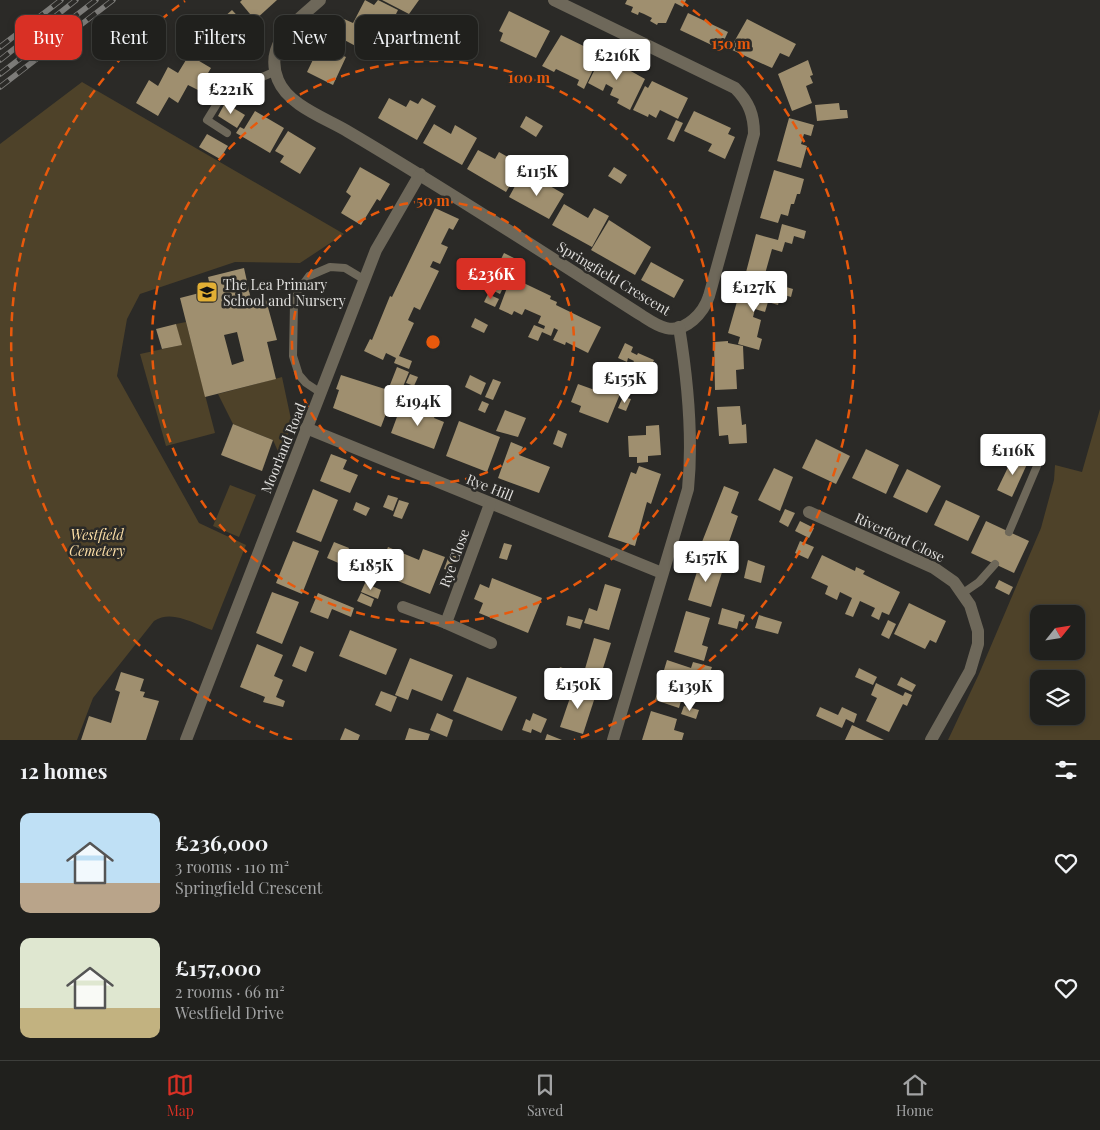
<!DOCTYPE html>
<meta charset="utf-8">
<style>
:root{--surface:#20201d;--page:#2d2d2a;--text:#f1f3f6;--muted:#a2a3a4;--line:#3d3e3b;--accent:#d93025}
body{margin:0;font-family:"Playfair Display",serif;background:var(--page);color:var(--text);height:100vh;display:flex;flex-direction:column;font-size:19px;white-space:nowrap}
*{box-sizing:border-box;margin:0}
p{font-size:16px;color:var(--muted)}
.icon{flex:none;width:28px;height:28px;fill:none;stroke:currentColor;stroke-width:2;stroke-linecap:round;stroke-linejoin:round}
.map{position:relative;height:740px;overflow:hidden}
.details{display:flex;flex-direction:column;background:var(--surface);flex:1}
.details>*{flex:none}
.guide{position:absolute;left:15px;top:15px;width:500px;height:45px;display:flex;gap:10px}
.needle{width:32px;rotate:60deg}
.controls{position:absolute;left:1030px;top:605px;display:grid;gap:10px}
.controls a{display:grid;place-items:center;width:55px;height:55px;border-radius:10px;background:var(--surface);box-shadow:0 2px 8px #0003,0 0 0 1px var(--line);font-size:25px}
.price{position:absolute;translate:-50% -42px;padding:0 11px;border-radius:5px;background:#fff;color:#222;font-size:16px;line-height:32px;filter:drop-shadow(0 1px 2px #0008)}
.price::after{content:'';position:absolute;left:50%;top:30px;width:15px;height:11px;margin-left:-8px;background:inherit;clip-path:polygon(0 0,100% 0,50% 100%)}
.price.selected{background:var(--accent);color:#fff}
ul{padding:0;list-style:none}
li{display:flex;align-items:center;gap:15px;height:125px;padding:0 20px}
li span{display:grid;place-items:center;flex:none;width:140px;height:100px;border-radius:10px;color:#555}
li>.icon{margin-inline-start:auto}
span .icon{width:60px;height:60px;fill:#fffc;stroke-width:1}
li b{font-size:21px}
h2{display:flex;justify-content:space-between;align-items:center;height:60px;padding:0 20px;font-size:21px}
.pill{padding:0 18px;border-radius:10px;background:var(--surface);box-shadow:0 2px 8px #0003,0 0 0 1px var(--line);font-size:18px;line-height:45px}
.pill.selected{background:var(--accent);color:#fff}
.menu{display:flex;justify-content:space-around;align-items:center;height:70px;border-top:1px solid var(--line);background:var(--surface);font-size:14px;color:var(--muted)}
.menu a{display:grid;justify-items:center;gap:2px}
.menu .selected{color:var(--accent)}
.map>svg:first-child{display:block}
</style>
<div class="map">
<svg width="1100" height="740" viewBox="0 0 1100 740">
<rect width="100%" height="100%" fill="#2b2a27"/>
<g fill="#4e4229" fill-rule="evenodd">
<path d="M82 82 344 234 300 263 235 262 140 294 127 319 117 376 199 523 246 545 212 630C194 624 172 609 154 621L93 698 77 740H0V144Z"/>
<path d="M186 322 215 433 166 446 140 354 181 345 176 324Z"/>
<path d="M282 377 292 424 280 456 273 440 233 424 218 394Z"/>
<path d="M1100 409V740H948L979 674 1041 528 1054 480 1055 465 1082 472ZM1039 614H1076V651H1039ZM1039 679H1076V716H1039Z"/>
<path d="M230 485 256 495 239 537 213 526Z"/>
</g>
<g fill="#9f8f6f" fill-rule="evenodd">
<path d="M242 0H277L255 20 240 2Z"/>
<path d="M365 0 374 5 378 0 398 10 387 32 377 27 385 33 380 43 371 39 365 51 335 35 344 19 353 23Z"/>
<path d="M382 0H419L409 14Z"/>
<path d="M627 0H686L683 7 675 3 666 23H658L657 25 650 21 652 18 644 14 639 12 638 15 631 12 633 7 625 4Z"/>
<path d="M232 10 248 27 219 55 211 46 199 56 183 38 197 26 205 34Z"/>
<path d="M509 11 550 31 536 58 500 41 503 33 499 31Z"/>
<path d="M688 13 728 32 720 49 680 30Z"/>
<path d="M747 19 796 44 789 57 780 53 772 68 730 49Z"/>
<path d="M561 35 596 52 589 68 593 70 584 89 577 85 579 80 556 69 554 72 542 66Z"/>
<path d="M324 37 345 47 341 55 346 57 333 85 307 72Z"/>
<path d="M189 55 211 68 198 90 188 85 178 103 169 97 158 116 136 103 149 80 158 86 168 67 178 73Z"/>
<path d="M602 55 645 79 630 110 617 103 619 99 610 95 613 88 606 84 603 91 588 83Z"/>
<path d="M808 60 813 75 810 76 813 83 806 86 812 103 792 111 778 74Z"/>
<path d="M652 81 688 98 678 119 660 110 656 118 649 114 648 117 633 110 645 86 648 88Z"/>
<path d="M389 98 406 107 410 100 418 104 422 98 436 106 417 140 378 118Z"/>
<path d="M225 103 245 115 237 128 218 116Z"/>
<path d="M839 103 840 110H847L848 118 817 121 815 105Z"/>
<path d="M255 111 284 128 270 153 236 133 240 127 244 129Z"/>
<path d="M694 111 731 128 728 134 735 137 725 159 708 151 712 144 684 131Z"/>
<path d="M526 116 543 126 536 137 520 127Z"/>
<path d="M789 118 814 125 811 136 804 134 801 144 807 146 801 168 777 161Z"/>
<path d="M676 120 683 123 674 142 667 139Z"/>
<path d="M434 124 451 134 455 125 477 138 462 165 423 143Z"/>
<path d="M288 131 316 148 300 174 280 162 284 156 275 151Z"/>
<path d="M207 134 228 146 220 159 199 147Z"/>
<path d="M478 150 495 159 499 152 522 165 506 192 467 169Z"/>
<path d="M360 167 390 184 380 201 377 199 361 225 341 213 351 196 346 192Z"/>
<path d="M614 167 627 175 621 184 608 176Z"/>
<path d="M774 170 804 179 800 194H797L794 204H791L788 216 781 214 778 223 760 218Z"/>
<path d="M520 177 538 186 541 181 564 194 549 219 509 197Z"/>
<path d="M564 204 588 218 594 208 609 216 592 247 552 225Z"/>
<path d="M435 208 459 219 453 230 449 228 441 244 448 247 440 264 433 261 430 267 439 271 420 310 414 307 408 320 414 323 399 356 412 361 409 369 394 363 396 358 386 353 383 360 364 351 370 339 372 340 390 296 392 297Z"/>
<path d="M609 220 651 247 635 275 591 250Z"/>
<path d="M782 224 806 231 804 239 794 236 792 244 785 242 782 252 772 249 763 281 745 276 756 234 778 240Z"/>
<path d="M504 253 518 260 511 276 496 269Z"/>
<path d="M651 262 684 280 674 298 641 280Z"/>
<path d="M244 268 252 304 266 300 277 340 267 342 276 379 205 397 180 298 211 290 208 277ZM237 332 244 361 232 365 224 335Z"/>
<path d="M511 277 551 296 550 299 557 302 556 305 601 327 588 353 566 342 565 345 553 340 558 330 554 328 551 336 542 332 538 341 528 337 534 325 544 329 545 326 538 323 541 316 525 309 522 315 514 311 512 315 499 309Z"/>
<path d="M492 280 504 286 500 294 488 288Z"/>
<path d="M766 281 793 289 791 297 781 294 778 305 768 302 765 312 755 309 753 317 761 320 757 337 762 339 759 350 738 344 740 337 728 333 740 291 758 296Z"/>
<path d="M488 294 499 299 495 307 484 302Z"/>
<path d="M475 318 488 325 484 333 471 327Z"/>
<path d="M176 324 182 345 162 349 156 329Z"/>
<path d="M728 341V343L743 346 744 369 736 370 737 389 715 390 714 342Z"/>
<path d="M625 343 633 347 631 352 637 355 638 353 654 360 641 387 625 379 634 361 628 358 627 362 618 358Z"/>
<path d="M397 367 409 372 400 394 394 392 381 427 333 408 339 390 336 389 341 375 388 390Z"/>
<path d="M410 374 418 377 414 386 406 383Z"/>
<path d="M470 375 486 383 481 395 465 387Z"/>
<path d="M493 379 501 382 493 400 485 397Z"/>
<path d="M578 384 603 393 605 388 620 394 608 423 579 412 581 406 571 402Z"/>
<path d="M623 397 631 399 626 411 618 408Z"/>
<path d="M482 401 489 404 485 413 478 410Z"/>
<path d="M401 406 423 414 425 408 436 412 434 418 444 422 434 449 391 433Z"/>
<path d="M740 406 742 425 746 424 747 443 729 444 728 435 719 436 717 407Z"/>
<path d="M505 410 526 418 518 437 496 431Z"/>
<path d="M459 421 500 437 487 472 446 456Z"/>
<path d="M233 424 273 440 262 471 221 455Z"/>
<path d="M659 425 661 455 648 456V462L637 463V457H629L628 436 646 435V426Z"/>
<path d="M558 430 567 434 562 448 553 444Z"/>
<path d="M816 439 850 456 836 484 802 468Z"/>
<path d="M511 442 523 447 519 455 550 467 539 493 498 478Z"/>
<path d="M866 449 899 465 886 494 852 478Z"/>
<path d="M331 454 347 460 343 469 358 475 350 493 320 481Z"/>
<path d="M1014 455 1028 462 1012 497 997 490Z"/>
<path d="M639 466 661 474 651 504 647 502 635 546 608 537 631 472 636 474Z"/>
<path d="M774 468 793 477 780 511 758 500Z"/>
<path d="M907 469 941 486 927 513 893 497Z"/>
<path d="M724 486 739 492 731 513 738 516 724 556 700 547Z"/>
<path d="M313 489 338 500 321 542 296 532Z"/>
<path d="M388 495 398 498 393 511 383 507Z"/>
<path d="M399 500 409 503 402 519 393 516Z"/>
<path d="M946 500 980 516 968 541 934 525Z"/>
<path d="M356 502 370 508 366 516 353 510Z"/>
<path d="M785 509 795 513 788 527 779 522Z"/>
<path d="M800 521 814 528 809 538 795 531Z"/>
<path d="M986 521 1029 541 1014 573 971 553Z"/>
<path d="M293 541 319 551 302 594 276 583Z"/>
<path d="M800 541 814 547 808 559 795 553Z"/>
<path d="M334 542 349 548 343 565 327 558Z"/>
<path d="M504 543 512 545 507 560 499 558Z"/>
<path d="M388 547 419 560 423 549 445 557 430 594 388 577 390 571 380 567Z"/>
<path d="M450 553 457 555 450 571 444 569Z"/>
<path d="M822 555 855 571 856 567 865 571 863 574 900 592 889 615 882 612 879 620 871 616 875 608 860 601 853 617 845 614 852 598 840 592 837 600 825 594 828 586 811 578Z"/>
<path d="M701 559 724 566 711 607 688 600Z"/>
<path d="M748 560 765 566 761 583 744 578Z"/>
<path d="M492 578 542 598 528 633 479 613 483 603 474 599 480 584 489 588Z"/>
<path d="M999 580 1013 587 1009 595 995 588Z"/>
<path d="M365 583 381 590 378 599 361 592Z"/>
<path d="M605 584 621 589 609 630 584 623 589 608 597 611Z"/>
<path d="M272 592 299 602 282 644 256 633Z"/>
<path d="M318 593 354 608 351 617 332 609 328 619 310 612Z"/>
<path d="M361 593 374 599 371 607 357 601Z"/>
<path d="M909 603 946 621 936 643 930 640 925 649 894 634Z"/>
<path d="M722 608 745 615 743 622 739 621 737 629 718 624Z"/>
<path d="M686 611 710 618 702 645 708 647 704 661 674 652Z"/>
<path d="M759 615 782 622 778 634 755 628Z"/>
<path d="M568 616 583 620 580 629 566 625Z"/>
<path d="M888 620 896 624 889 639 881 635Z"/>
<path d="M350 630 397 649 386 675 339 656Z"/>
<path d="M594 638 611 643 598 684 582 679Z"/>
<path d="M257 644 283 655 274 676 283 680 276 697 285 701 283 707 263 702 265 697 240 687Z"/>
<path d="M300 646 314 652 306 672 292 666Z"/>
<path d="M410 658 453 675 442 701 412 689 408 700 395 695Z"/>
<path d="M667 660 691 668 693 662 712 667 709 675 696 671 694 682 687 680 679 708 655 700Z"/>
<path d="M560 667 577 673 574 680 557 674Z"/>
<path d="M859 668 877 677 873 685 855 677Z"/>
<path d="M121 672 144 679 140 691 145 692 143 697 159 701 146 740H81L89 716 111 723 120 692 115 690Z"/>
<path d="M467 677 517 697 502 731 453 711Z"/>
<path d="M901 677 916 685 912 692 897 685Z"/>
<path d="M876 683 903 696 905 692 912 695 907 706 903 704 889 732 866 721 877 698 871 695Z"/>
<path d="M574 686 596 694 583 734 560 727Z"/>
<path d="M381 691 397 697 391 712 375 705Z"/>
<path d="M684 706 699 710 696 719 681 714Z"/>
<path d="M820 707 838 715 842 707 857 714 854 723 846 719 842 728 816 716Z"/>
<path d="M651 711 677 719 674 730 684 733 682 740H642Z"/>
<path d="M437 713 453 720 447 737 430 730Z"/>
<path d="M533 713 547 719 541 733 532 729 531 733 522 730 526 719 530 721Z"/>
<path d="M852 725 884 740H845Z"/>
<path d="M345 728 360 735 358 740H340Z"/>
<path d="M409 728 430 734 428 740H405Z"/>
<path d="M547 734 562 740H545Z"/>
</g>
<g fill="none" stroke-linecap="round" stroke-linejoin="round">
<g stroke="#6e685a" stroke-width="8">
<path d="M227 133 207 120 223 94 276 71"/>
<path d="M321 393 306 383 299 375 293 356 294 303 298 291 309 276 330 267 345 268 365 280"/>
<path d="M1009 532 1037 466"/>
<path d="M963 593 979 582 995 564"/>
</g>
<g stroke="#6e685a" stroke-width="12">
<path d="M320 0C296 22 263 43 278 80 288 105 325 118 347 131 447 190 544 253 641 315 649 320 657 326 666 328 686 333 704 312 709 296L754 134C754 115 749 102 735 88L554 0"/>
<path d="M306 428 662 573"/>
<path d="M490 504 446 623 491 643"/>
<path d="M809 512 934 568 954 582 970 605 978 631V644L970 671 931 740"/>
<path d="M403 607 446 623"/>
<path d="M186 740 376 250 420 174"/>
<path d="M613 740 688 489C693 439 687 376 679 327"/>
</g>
<g stroke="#7d7c79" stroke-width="5.5">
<g id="rail">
<path d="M0 47 61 0"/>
<path d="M0 60 76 0"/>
<path d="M0 74 96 0"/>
<path d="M0 87 113 0"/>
</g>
</g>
<use href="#rail" stroke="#2b2a27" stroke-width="4" stroke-dasharray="11" stroke-linecap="butt"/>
</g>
<g fill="none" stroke="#e8590c" stroke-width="2.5" stroke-dasharray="9 6">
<circle cx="433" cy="342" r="141"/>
<circle cx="433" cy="342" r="281"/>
<path d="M292 740A422 422 0 0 1 185 1M681 1A422 422 0 0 1 574 740"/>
</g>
<defs>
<g id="school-square" transform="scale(1.125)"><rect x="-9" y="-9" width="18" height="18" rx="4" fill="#e2af34" stroke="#2b2a27"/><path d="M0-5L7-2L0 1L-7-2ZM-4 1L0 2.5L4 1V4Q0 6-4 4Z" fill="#111"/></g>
</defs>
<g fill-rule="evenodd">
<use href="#school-square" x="207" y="292"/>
</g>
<g text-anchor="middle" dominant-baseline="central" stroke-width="5" stroke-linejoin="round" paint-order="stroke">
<g font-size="14" fill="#dfdedc" stroke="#2b2a27">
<text transform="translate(614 278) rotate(31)">Springfield Crescent</text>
<text transform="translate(283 448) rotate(-68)">Moorland Road</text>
<text transform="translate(490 487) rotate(22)">Rye Hill</text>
<text transform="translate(900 537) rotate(25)">Riverford Close</text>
<text transform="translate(454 558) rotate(-70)">Rye Close</text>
</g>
<g font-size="14" fill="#dfdedc" stroke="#2b2a27" text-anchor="start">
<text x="223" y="284">The Lea Primary<tspan x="223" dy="16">School and Nursery</tspan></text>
</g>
<g font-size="14" font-style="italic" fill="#fcdfa7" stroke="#2b2a27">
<text x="97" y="534">Westfield<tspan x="97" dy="16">Cemetery</tspan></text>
</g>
</g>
<circle cx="433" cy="342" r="8" fill="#e8590c" stroke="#2b2a27" stroke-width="2.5"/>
<g font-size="15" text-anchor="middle" font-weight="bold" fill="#e8590c" stroke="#2b2a27" stroke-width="5" stroke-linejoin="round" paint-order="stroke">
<text x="731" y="49">150 m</text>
<text x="529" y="83">100 m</text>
<text x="433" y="206">50 m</text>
</g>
</svg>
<div class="controls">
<a><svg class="needle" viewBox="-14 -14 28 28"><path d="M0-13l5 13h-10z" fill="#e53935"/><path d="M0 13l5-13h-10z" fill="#a2a3a4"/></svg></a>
<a><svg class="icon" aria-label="layers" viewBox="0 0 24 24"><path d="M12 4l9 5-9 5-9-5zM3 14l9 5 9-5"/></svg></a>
</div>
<b class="price" style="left:617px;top:81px">£216K</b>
<b class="price" style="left:231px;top:115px">£221K</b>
<b class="price" style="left:537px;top:197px">£115K</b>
<b class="price selected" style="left:491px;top:300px">£236K</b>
<b class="price" style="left:754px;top:313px">£127K</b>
<b class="price" style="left:625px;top:404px">£155K</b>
<b class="price" style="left:418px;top:427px">£194K</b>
<b class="price" style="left:1013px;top:476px">£116K</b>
<b class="price" style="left:706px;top:583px">£157K</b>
<b class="price" style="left:371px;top:591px">£185K</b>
<b class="price" style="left:578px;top:710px">£150K</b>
<b class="price" style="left:690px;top:712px">£139K</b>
<div class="guide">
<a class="pill selected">Buy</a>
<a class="pill">Rent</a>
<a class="pill">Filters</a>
<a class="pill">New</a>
<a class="pill">Apartment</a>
</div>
</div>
<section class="details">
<h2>12 homes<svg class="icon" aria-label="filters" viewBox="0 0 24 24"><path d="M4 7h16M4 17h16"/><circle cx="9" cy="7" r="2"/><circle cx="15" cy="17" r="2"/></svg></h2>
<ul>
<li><span style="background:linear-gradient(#bfe0f5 70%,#b9a48a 0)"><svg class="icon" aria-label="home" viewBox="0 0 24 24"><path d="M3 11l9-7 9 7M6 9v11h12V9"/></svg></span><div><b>£236,000</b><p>3 rooms · 110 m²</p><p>Springfield Crescent</p></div><svg class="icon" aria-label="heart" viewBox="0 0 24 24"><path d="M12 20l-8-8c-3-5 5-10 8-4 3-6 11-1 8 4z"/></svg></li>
<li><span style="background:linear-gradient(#dfe7d0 70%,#c2b280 0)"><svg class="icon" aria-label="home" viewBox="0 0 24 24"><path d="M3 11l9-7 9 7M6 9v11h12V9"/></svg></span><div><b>£157,000</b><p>2 rooms · 66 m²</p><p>Westfield Drive</p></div><svg class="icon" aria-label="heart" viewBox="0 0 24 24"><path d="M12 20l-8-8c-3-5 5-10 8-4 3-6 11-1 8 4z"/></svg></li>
</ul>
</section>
<nav class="menu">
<a class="selected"><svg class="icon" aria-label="map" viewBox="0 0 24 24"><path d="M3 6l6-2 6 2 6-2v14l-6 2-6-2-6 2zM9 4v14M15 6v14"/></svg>Map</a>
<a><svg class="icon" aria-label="saved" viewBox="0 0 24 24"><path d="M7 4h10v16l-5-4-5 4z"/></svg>Saved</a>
<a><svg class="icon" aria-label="home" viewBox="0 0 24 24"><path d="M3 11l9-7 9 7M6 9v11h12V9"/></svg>Home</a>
</nav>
